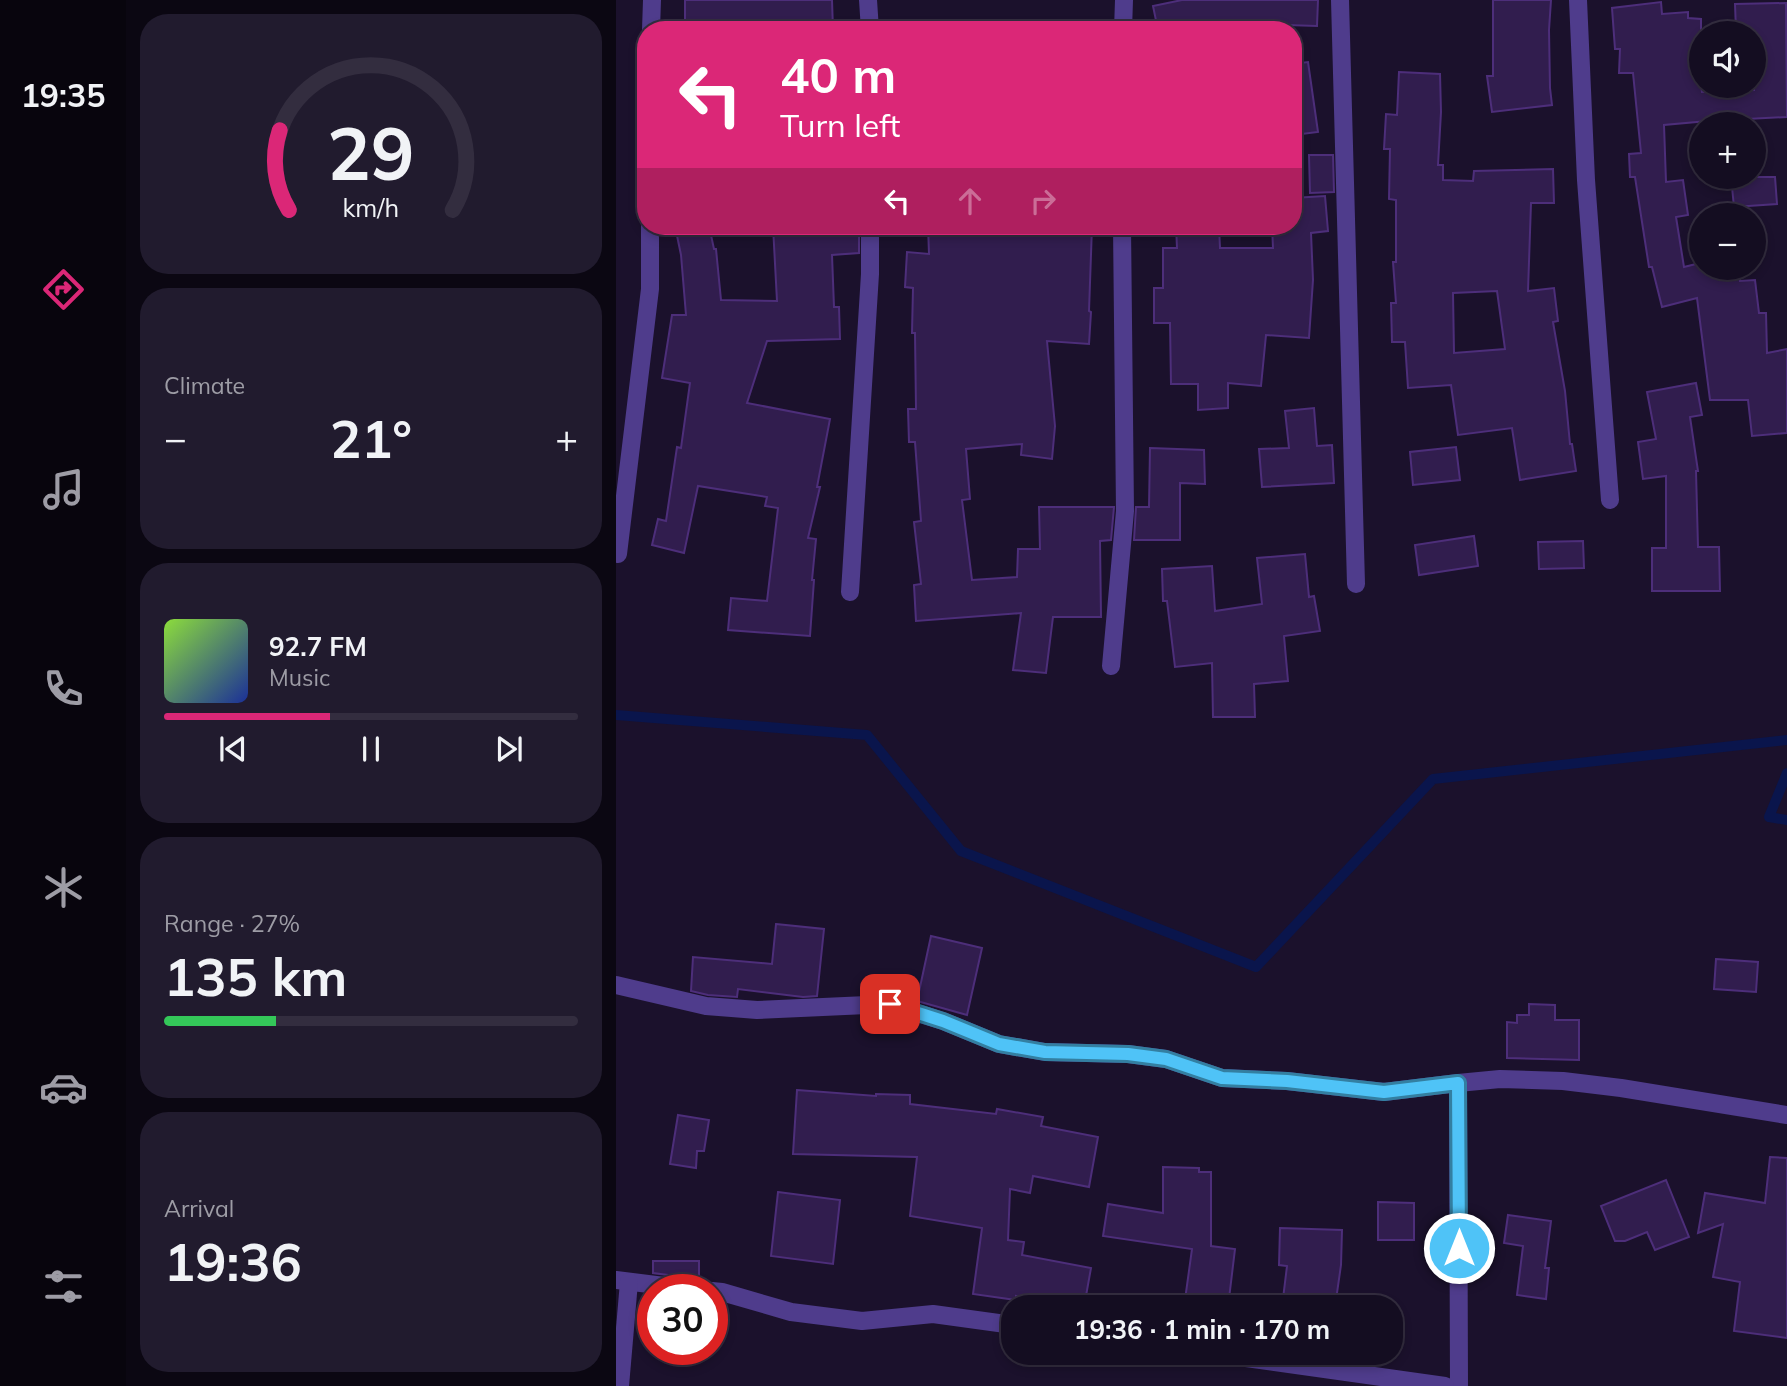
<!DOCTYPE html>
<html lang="en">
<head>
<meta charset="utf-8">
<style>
	body { margin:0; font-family:Mulish,sans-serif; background:#211b2e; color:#f1f3f6; height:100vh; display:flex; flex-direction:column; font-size:26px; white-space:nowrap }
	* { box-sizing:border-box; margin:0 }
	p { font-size:23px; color:#9d9ca5 }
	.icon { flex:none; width:38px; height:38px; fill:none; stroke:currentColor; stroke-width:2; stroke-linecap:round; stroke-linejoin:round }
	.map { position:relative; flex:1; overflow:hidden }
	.details { display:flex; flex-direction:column; gap:14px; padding:14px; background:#0b0712; width:490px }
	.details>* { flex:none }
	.guide { position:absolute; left:21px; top:21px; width:665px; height:214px; border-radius:28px; box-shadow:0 4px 10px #0003,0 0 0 2px #332d3f; background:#db2777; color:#fff; overflow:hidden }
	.controls { position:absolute; left:1073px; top:21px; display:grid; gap:14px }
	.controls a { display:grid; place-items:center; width:77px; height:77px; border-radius:50%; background:#140d21; box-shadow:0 4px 10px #0003,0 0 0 2px #332d3f; font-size:35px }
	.speed { position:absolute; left:21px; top:1274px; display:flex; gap:14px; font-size:35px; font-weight:700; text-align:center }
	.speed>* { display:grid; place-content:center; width:91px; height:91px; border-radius:50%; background:#140d21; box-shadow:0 4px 10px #0003,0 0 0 2px #332d3f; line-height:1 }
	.speed .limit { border:10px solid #d22; background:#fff; color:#111 }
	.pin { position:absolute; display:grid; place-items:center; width:60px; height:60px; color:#fff; margin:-30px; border-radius:14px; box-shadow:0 4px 10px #0006 }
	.me { position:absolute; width:77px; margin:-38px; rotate:0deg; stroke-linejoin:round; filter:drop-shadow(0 0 5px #0008) }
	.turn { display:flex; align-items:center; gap:24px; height:147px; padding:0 28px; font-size:32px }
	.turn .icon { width:91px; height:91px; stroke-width:2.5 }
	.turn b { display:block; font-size:49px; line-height:60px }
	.lanes { display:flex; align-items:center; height:66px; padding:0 28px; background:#0003; justify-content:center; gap:35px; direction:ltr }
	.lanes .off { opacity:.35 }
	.big { font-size:52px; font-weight:700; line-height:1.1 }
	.details .card { flex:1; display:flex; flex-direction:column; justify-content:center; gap:10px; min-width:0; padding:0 24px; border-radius:28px; background:#211b2e }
	.details .dial { align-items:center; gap:0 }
	.dial svg { height:182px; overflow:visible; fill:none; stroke:#332d3f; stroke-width:7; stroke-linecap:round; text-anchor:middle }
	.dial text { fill:#f1f3f6; stroke:none }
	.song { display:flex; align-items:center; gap:21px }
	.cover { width:84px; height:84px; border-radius:10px; background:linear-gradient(135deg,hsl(90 70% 55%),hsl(230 70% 35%)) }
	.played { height:7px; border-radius:4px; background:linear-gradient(90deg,#db2777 40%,#332d3f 40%) }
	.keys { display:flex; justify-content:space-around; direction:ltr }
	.heat { display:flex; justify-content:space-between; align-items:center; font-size:38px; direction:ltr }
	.charge { height:10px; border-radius:5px; background:linear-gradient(90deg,#34c759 27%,#332d3f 0) }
	.trip { position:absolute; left:385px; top:1295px; width:402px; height:70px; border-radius:28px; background:#140d21; box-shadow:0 4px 10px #0003,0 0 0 2px #332d3f; font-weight:700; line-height:70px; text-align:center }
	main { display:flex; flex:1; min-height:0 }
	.dock { display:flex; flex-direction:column; width:126px; justify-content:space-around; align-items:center; background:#08050d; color:#9d9ca5 }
	.dock .icon { width:49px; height:49px }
	.dock .selected { color:#db2777 }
	.dock b { font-size:32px; color:#f1f3f6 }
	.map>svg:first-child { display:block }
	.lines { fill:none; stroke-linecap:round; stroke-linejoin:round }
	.stream { stroke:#0a154c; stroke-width:10 }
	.building { fill:#311d4e; stroke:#4d2e7a; stroke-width:2; fill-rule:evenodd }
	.street { stroke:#4f3c8c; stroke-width:18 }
	.route-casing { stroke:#337fa1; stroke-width:18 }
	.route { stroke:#4fc3f7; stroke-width:12 }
</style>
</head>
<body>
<main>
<nav class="dock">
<b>19:35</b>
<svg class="icon selected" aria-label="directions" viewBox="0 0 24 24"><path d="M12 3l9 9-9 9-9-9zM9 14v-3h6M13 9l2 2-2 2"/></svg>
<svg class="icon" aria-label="music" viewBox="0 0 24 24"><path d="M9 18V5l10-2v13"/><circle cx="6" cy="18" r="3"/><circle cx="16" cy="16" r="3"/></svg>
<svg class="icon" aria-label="phone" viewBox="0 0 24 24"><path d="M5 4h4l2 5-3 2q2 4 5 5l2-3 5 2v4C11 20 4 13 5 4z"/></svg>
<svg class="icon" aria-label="climate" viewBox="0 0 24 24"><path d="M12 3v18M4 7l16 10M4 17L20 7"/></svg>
<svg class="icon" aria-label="car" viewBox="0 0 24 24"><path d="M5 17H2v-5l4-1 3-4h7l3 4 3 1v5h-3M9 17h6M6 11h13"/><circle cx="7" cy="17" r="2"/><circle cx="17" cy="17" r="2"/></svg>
<svg class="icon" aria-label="filters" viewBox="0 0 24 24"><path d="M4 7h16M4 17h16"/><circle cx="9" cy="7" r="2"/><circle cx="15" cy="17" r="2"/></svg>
</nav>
<section class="details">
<div class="card dial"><svg viewBox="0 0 100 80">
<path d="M14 69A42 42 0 1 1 86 69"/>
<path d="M14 69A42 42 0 0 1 10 34" stroke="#db2777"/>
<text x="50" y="56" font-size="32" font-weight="700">29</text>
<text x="50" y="72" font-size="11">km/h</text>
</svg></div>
<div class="card"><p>Climate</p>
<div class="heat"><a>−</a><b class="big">21°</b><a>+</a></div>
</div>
<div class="card">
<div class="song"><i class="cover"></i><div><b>92.7 FM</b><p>Music</p></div></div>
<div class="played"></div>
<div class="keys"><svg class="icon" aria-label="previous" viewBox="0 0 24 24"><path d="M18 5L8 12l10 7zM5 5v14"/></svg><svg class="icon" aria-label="pause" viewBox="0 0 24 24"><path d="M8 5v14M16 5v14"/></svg><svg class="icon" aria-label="next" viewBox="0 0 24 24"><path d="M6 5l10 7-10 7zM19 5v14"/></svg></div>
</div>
<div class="card"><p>Range · 27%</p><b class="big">135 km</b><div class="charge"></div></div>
<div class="card"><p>Arrival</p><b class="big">19:36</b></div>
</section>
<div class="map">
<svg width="1171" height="1386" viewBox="0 0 1171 1386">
	<rect width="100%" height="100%" fill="#1b112c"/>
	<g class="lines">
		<g class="stream">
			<polyline points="0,715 251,735 345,851 640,967 817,779 1171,740"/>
			<polyline points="1171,773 1153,817 1171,820"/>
		</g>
	</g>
	<g class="building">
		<polygon points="69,0 216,0 217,30 69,30"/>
		<polygon points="566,0 702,0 701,26 634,24 598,30 542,30 537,6"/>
		<polygon points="877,0 935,0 933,30 934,88 936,105 876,112 871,76 877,76"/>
		<polygon points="1045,2 1046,14 1072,12 1072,18 1085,19 1085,45 1080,45 1086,92 1138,90 1138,31 1120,31 1119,4 1170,3 1171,117 1092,121 1048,125 1050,182 1067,180 1072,215 1060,217 1068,267 1084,263 1085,268 1123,268 1124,281 1139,280 1143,313 1150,313 1151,353 1171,349 1171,433 1136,436 1132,400 1094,400 1081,298 1046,307 1036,267 1033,267 1019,177 1014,177 1013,154 1025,153 1017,73 1003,73 1004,49 999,49 996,8"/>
		<polygon points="692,62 702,132 677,135 677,64"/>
		<path d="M 783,72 L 824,74 L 825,112 L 822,165 L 827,165 L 827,180 L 857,181 L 858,171 L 937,169 L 938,203 L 915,203 L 912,291 L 938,288 L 942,321 L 937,322 L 949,391 L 954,444 L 956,444 L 960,471 L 904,480 L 896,428 L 842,435 L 835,385 L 792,388 L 789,342 L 776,342 L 775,303 L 780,303 L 777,262 L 780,262 L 780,200 L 773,199 L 774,149 L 768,149 L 770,114 L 781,115 ZM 881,291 L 889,349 L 838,353 L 837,293 Z"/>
		<polygon points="693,155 717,155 718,192 694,193"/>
		<polygon points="1115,177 1159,177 1161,204 1118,207"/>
		<polygon points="709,196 712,231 695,233 697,280 693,338 650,335 645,386 612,383 612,408 582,410 582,384 555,384 554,323 538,323 538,288 547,288 547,248 561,248 560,226 603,226 604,248 657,248 656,226 677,226 677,198"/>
		<polygon points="59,226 93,226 98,249 100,249 105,300 161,301 157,226 243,226 243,253 216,255 218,307 223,307 224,339 151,341 131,403 214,419 201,487 204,487 192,538 200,539 196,580 198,580 194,636 112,630 115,598 151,601 162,508 149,506 151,497 82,486 68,553 36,545 42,519 50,521 61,447 65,448 74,383 46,378 56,315 70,315 65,255"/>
		<polygon points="312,226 476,226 473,311 475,312 473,344 431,341 439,426 436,459 405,455 406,444 350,449 354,499 346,500 356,580 401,577 402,549 424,549 423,507 498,507 495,540 484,541 485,617 437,617 430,673 397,670 405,613 300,621 298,585 305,584 298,522 305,521 299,442 293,442 292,409 300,409 299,333 296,333 297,288 289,287 291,252 313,254"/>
		<polygon points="1080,383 1086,415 1074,417 1082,471 1080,471 1082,547 1103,547 1104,591 1036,591 1036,548 1050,548 1050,476 1027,479 1022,442 1040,439 1031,392"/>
		<polygon points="698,408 701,446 716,445 718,483 646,487 643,449 673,448 669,411"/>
		<polygon points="840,447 844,480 797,485 794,452"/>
		<polygon points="534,448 588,450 589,484 564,483 564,540 518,540 520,507 533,507"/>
		<polygon points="858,536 862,566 803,575 799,545"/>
		<polygon points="967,541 968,568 923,569 922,542"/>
		<polygon points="689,554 693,597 698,596 704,631 668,636 672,681 638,684 639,717 597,717 596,663 559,667 551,601 547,601 546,569 596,566 599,611 646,604 641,558"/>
		<polygon points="160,924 208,929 201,996 187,997 122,989 121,997 92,995 75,991 77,957 156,964"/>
		<polygon points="315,936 366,948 351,1015 301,1001"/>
		<polygon points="1100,959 1142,962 1140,992 1098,989"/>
		<polygon points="913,1004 939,1005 939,1020 963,1020 963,1060 891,1058 891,1022 901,1023 901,1015 913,1015"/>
		<polygon points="181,1090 260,1096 260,1094 294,1095 294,1104 380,1114 381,1109 427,1117 425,1126 482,1137 473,1187 417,1176 414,1193 394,1189 392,1240 408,1242 406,1255 475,1268 468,1307 400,1296 400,1300 357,1294 366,1228 294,1216 301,1157 177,1154"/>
		<polygon points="62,1115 93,1120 88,1151 81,1151 80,1168 54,1164"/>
		<polygon points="1154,1157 1171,1158 1171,1338 1118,1331 1124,1282 1097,1277 1107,1224 1082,1233 1089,1193 1149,1203"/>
		<polygon points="547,1167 583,1168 583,1172 595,1172 595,1246 619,1249 612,1307 568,1307 576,1249 487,1236 492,1204 547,1213"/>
		<polygon points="1050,1180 1073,1237 1039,1250 1031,1232 1009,1241 999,1241 985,1206"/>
		<polygon points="162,1192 224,1200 217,1264 155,1256"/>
		<polygon points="762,1202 798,1203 798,1240 762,1240"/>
		<polygon points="892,1215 935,1221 929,1268 933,1268 930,1299 901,1295 907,1246 888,1243"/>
		<polygon points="664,1228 726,1230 725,1265 719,1307 666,1307 671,1266 663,1265"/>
		<polygon points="37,1261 83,1261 83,1279 37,1273"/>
		<polygon points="674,1353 713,1353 713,1358"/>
	</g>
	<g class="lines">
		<g class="street">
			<polyline points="252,0 254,30"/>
			<polyline points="724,0 740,584"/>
			<polyline points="962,0 970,180 994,500"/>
			<polyline points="35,30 36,0"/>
			<polyline points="507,30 508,0"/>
			<polyline points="2,554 34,289 34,226"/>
			<polyline points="234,592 254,274 254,226"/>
			<polyline points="495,666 509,511 506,226"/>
			<polyline points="0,985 90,1006 141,1010 273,1004 327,1021 383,1044 429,1052 512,1054 550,1059 606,1078 671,1081 768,1092 842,1083 884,1079 947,1081 1005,1088 1171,1115"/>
			<polyline points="842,1083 843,1386"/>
			<polyline points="0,1280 80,1290"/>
			<polyline points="96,1291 106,1292 175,1312 246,1321 317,1314 397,1325"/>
			<polyline points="594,1353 829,1386"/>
			<polyline points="4,1386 13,1282"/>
		</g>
	</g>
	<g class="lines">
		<g class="route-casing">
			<polyline id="route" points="274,1004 327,1021 383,1044 429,1052 512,1054 550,1059 606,1078 671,1081 768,1092 842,1083 843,1248"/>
		</g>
		<use href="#route" class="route"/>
	</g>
</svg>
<div class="controls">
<a><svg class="icon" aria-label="sound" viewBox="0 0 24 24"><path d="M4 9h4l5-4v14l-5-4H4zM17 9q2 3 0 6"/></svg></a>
<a>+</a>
<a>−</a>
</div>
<div class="speed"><div class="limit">30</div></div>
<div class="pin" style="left:274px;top:1004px;background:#d93025"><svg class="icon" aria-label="arrive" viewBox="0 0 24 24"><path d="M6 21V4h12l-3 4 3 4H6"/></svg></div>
<svg class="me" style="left:843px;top:1248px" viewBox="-20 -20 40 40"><circle r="17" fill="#4fc3f7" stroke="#fff" stroke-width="3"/><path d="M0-11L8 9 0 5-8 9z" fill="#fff"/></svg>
<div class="trip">19:36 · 1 min · 170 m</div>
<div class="guide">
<div class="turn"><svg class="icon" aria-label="left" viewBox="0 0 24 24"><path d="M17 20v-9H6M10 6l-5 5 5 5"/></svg><div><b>40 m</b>Turn left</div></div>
<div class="lanes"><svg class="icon" aria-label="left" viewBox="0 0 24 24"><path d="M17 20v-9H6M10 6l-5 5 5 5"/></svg><svg class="icon off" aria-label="ahead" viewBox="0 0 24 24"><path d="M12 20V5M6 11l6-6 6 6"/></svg><svg class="icon off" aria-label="right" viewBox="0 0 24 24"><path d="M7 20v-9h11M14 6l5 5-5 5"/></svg></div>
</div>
</div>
</main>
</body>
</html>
